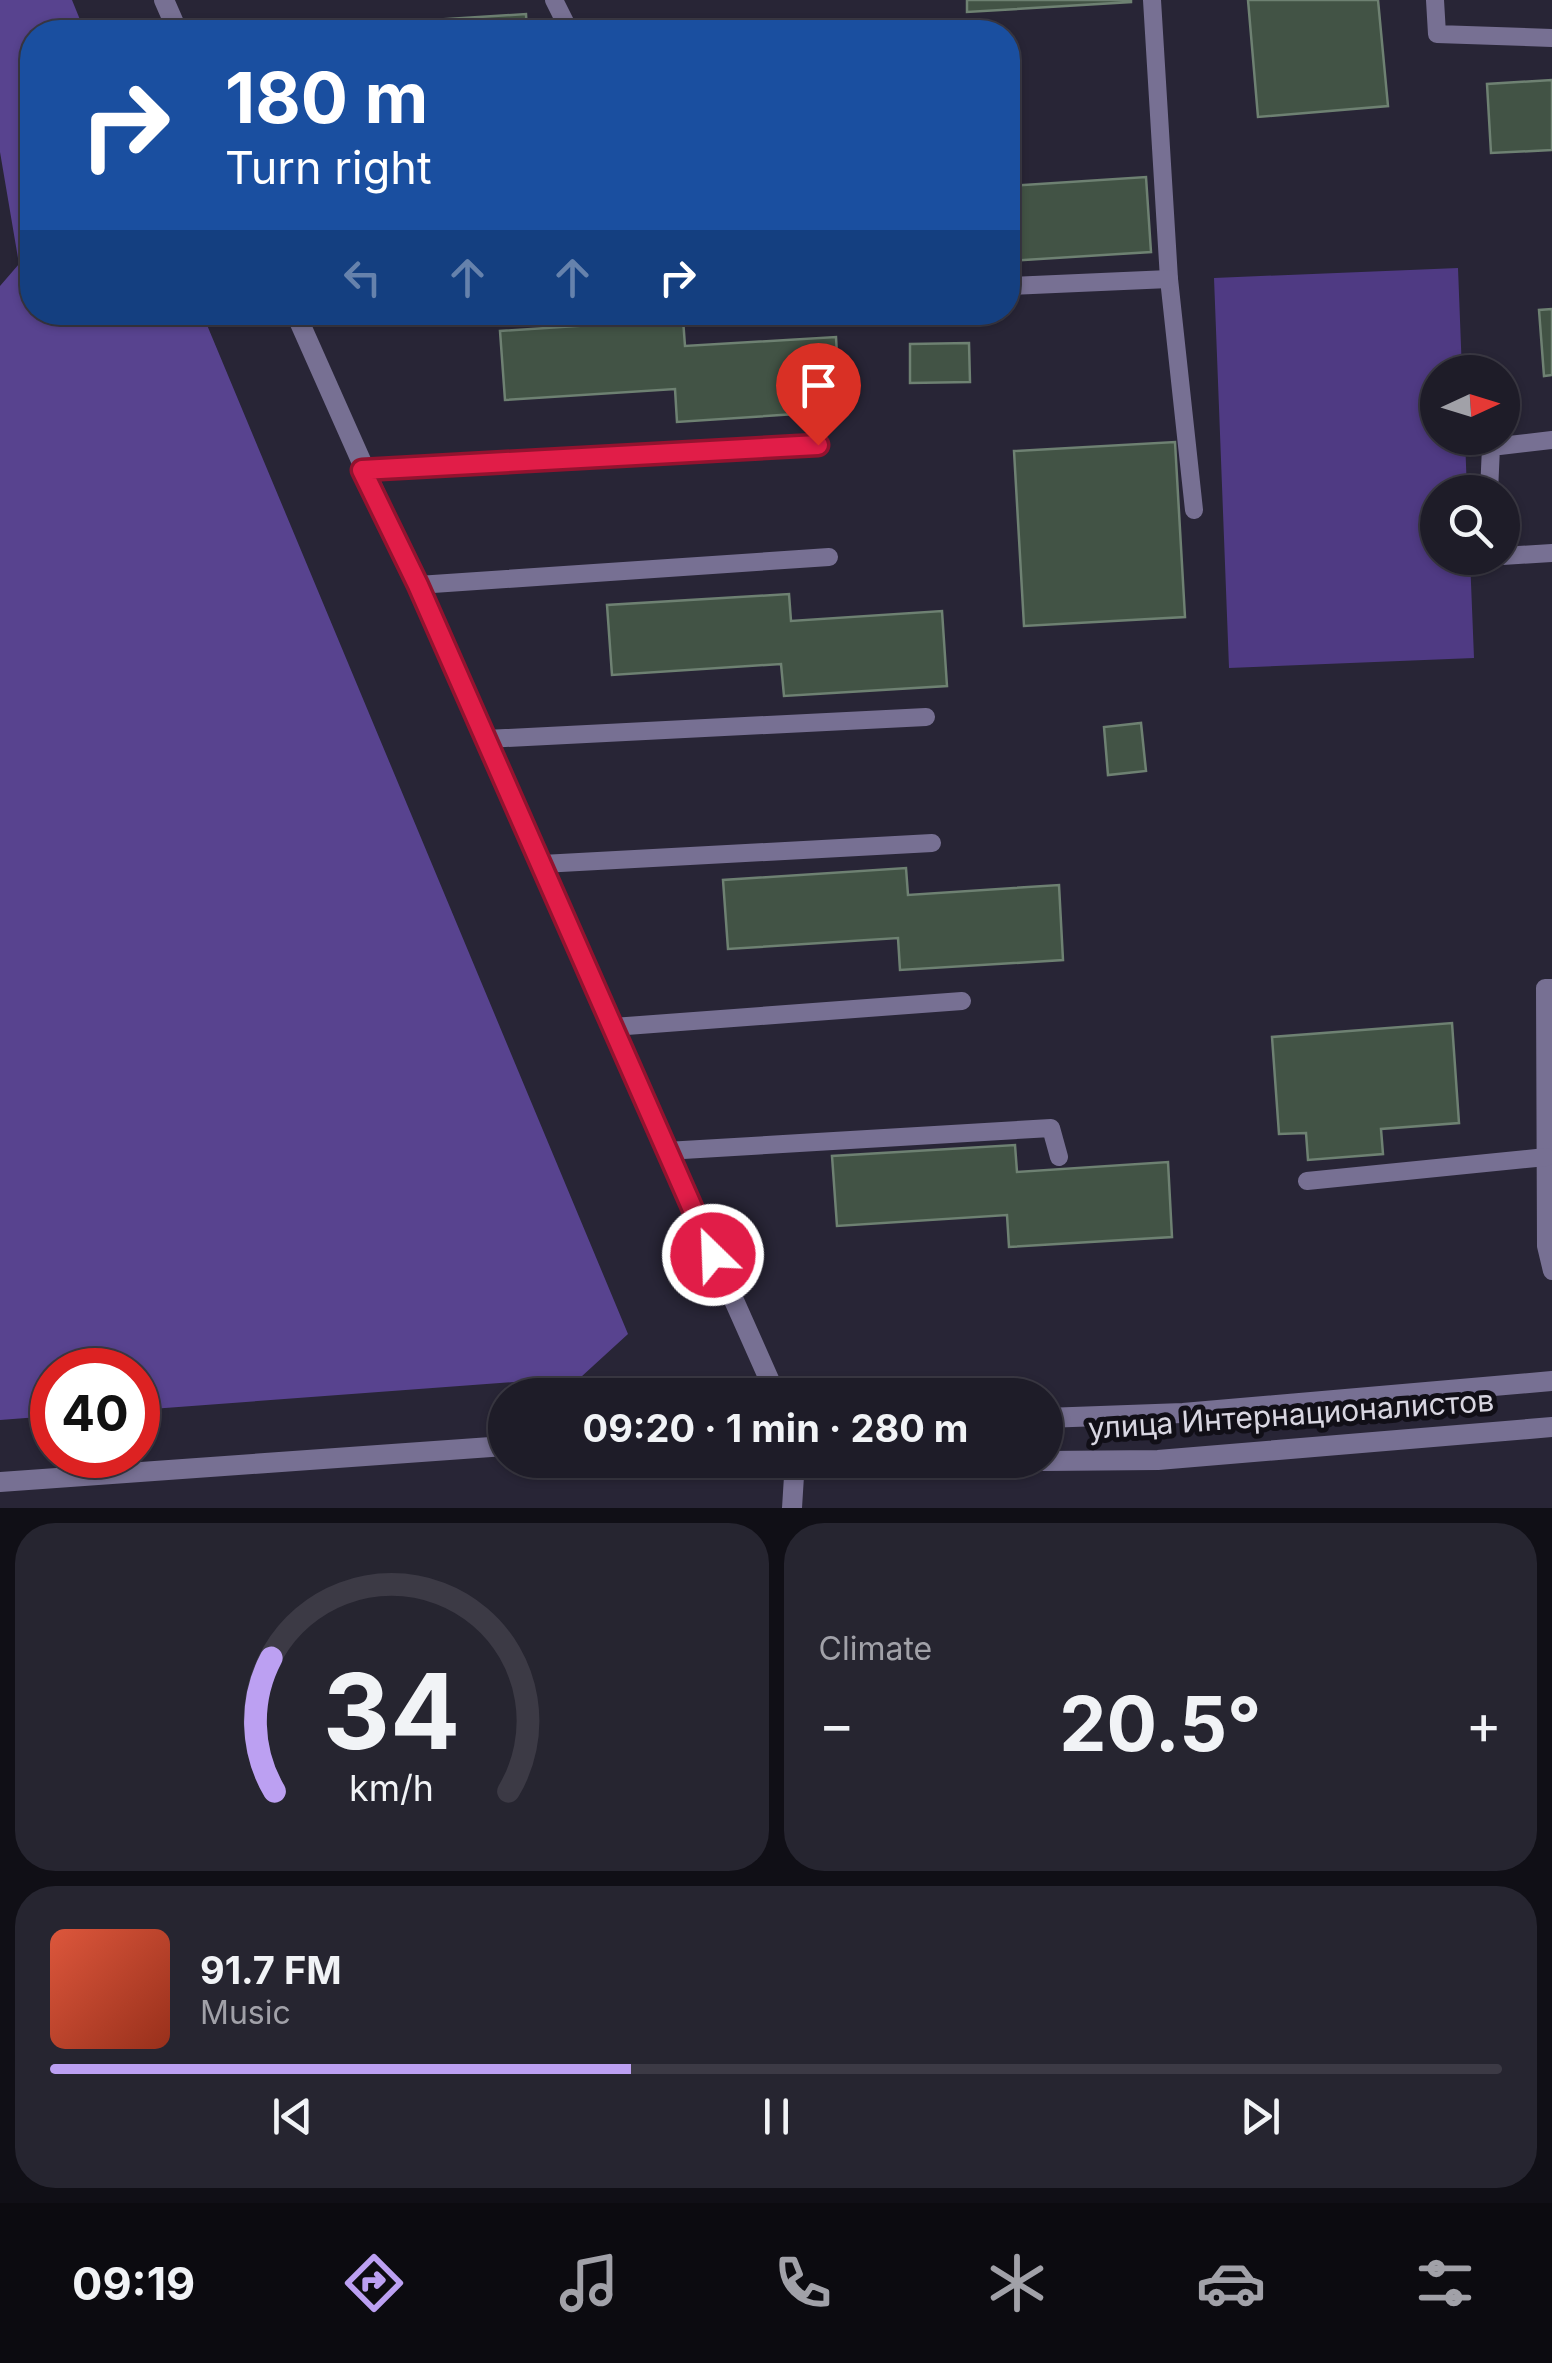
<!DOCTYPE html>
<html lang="en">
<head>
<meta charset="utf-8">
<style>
	body { margin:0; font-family:Inter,sans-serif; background:#262530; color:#f1f3f6; height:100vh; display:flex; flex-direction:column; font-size:38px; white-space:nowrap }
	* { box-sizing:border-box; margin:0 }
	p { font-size:32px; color:#a1a1a8 }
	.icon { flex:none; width:55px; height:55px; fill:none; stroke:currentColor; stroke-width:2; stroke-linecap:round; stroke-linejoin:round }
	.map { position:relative; height:1508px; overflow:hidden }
	.side { display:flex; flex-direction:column; gap:15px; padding:15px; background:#100f16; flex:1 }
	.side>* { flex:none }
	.top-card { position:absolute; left:20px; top:20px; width:1000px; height:305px; border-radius:40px; box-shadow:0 2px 8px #0004,0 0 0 2px #3c3a45; background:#1a4fa0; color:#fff; overflow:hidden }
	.needle { width:65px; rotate:86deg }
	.tools { position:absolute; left:1420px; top:355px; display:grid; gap:20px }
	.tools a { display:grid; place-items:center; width:100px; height:100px; border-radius:50%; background:#1e1c28; box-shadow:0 2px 8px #0004,0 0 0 2px #3c3a45; font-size:50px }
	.speed { position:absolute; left:30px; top:1348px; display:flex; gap:20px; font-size:50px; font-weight:700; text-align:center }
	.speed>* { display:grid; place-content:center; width:130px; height:130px; border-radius:50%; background:#1e1c28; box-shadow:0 2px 8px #0004,0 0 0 2px #3c3a45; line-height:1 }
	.speed .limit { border:15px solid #d22; background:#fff; color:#111 }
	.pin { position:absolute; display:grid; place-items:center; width:85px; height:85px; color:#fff; margin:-102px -42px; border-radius:50% 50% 50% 0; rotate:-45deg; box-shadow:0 0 10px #0007 }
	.pin .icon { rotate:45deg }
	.me { position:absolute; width:110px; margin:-55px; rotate:336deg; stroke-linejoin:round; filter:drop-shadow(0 0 8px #0008) }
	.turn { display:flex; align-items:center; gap:35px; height:210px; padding:0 40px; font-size:45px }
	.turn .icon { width:130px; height:130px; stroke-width:2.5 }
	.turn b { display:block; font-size:70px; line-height:85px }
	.lanes { display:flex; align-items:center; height:95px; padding:0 40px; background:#0003; justify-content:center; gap:50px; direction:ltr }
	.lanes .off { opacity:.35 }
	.big { font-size:75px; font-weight:700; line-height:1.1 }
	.side .tile { flex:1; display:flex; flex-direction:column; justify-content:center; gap:15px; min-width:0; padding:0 35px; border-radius:40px; background:#262530 }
	.side .dial { align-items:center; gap:0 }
	.dial svg { height:260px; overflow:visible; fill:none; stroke:#3c3a45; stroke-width:7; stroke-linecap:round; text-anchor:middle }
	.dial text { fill:#f1f3f6; stroke:none }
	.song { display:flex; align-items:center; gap:30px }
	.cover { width:120px; height:120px; border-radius:15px; background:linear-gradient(135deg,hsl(10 70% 55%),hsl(10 70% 35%)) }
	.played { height:10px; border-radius:5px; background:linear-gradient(90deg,#bca0f2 40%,#3c3a45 40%) }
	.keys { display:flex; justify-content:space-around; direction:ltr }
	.heat { display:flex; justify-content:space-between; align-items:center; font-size:55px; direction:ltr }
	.side .tiles { flex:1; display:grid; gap:15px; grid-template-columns:1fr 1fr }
	.tile:last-child { grid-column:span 2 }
	.trip { position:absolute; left:488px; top:1378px; width:575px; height:100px; border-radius:50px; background:#1e1c28; box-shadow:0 2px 8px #0004,0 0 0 2px #3c3a45; font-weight:700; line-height:100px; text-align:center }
	.dock { display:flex; height:160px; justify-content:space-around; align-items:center; background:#0c0b10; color:#a1a1a8 }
	.dock .icon { width:70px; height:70px }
	.dock .current { color:#bca0f2 }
	.dock b { font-size:45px; color:#f1f3f6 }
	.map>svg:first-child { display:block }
	.green { fill:#4f3a83 }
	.forest { fill:#58438f }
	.building { fill:#425345; stroke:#6e8172; stroke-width:2.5 }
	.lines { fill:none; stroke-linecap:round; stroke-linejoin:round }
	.service { stroke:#777093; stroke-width:18 }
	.minor { stroke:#777093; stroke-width:20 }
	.tertiary { stroke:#777093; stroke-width:20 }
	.route-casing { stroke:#92132f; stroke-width:25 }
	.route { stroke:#e11d48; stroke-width:18 }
	.labels { text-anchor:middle; stroke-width:10; stroke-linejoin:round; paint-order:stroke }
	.street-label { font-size:30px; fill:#d8d6e1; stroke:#110f17 }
</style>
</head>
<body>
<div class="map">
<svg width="1552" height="1508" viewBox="0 0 1552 1508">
	<rect width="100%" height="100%" fill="#282536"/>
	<polygon class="green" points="1458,268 1462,372 1438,372 1438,438 1465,438 1467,492 1438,492 1438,558 1470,558 1474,658 1229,668 1214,278"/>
	<polygon class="forest" points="0,0 72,0 85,32 32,32 32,312 202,313 628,1334 581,1377 138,1410 138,1370 52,1370 52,1416 0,1420 0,286 19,264 0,152"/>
	<g class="building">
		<polygon points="967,0 1131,0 1131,2 967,12"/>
		<polygon points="1248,0 1378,0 1388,106 1258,117"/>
		<polygon points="526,14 527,32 418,32 417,21"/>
		<polygon points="1552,80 1552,150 1491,153 1487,84"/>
		<polygon points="1146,177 1151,252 1008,261 1008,186"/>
		<polygon points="1552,309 1552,375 1544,376 1539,310"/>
		<polygon points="683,319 685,346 836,337 840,411 677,422 675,389 505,400 500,331"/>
		<polygon points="969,343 970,382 910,383 910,344"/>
		<polygon points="1175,442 1185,617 1024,626 1014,451"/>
		<polygon points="789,594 791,621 942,611 947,686 784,696 781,664 612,675 607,605"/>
		<polygon points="1141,723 1146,771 1108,775 1104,727"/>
		<polygon points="906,868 908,895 1059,885 1063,960 900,970 898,938 728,949 723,880"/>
		<polygon points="1452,1023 1459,1123 1381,1129 1383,1154 1308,1160 1306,1133 1279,1134 1272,1037"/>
		<polygon points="1015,1145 1017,1172 1168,1162 1172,1237 1009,1247 1007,1215 837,1226 832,1156"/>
	</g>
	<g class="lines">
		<g class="service">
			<polyline points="554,0 570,32"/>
			<polyline points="1152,0 1169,279 1194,510"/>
			<polyline points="1435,0 1437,34 1552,38"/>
			<polyline points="1008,286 1169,279"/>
			<polyline points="361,469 818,445"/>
			<polyline points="1489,492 1491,447 1552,440"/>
			<polyline points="1502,556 1552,553"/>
			<polyline points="1486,558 1489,558"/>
			<polyline points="418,585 829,557"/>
			<polyline points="486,739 926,717"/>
			<polyline points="542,864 932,843"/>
			<polyline points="1552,988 1545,988 1546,1246 1552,1271"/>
			<polyline points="613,1027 962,1001"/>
			<polyline points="666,1151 1051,1128 1059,1157"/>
			<polyline points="1307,1181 1546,1157"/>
		</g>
		<polyline class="minor" points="792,1508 795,1460"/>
		<g class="tertiary">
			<polyline points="164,0 178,32"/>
			<polyline points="295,312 776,1395"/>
			<polyline points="1045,1418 1183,1413 1552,1381"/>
			<polyline points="795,1463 1158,1460 1552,1427"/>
			<polyline points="0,1482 505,1446"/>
		</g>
	</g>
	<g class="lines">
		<g class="route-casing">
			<polyline id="route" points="713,1255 418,585 362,470 818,445"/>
		</g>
		<use href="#route" class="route"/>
	</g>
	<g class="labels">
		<g class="street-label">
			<text transform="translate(1291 1415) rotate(-4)" y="10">улица Интернационалистов</text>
		</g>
	</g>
</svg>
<div class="tools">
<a><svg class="needle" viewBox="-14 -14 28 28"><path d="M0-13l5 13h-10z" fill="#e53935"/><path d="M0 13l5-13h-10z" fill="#a1a1a8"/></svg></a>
<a><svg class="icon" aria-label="search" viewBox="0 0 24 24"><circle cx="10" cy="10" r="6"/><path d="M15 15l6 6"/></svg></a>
</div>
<div class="speed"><div class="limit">40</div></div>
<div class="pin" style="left:818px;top:445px;background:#d93025"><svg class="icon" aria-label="arrive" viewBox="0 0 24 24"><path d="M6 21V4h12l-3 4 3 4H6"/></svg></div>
<svg class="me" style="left:713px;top:1255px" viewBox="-20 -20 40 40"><circle r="17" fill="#e11d48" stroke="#fff" stroke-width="3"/><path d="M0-11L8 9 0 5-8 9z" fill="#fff"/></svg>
<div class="trip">09:20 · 1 min · 280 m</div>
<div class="top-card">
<div class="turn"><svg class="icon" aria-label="right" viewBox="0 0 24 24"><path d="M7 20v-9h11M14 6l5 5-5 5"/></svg><div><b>180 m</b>Turn right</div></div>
<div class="lanes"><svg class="icon off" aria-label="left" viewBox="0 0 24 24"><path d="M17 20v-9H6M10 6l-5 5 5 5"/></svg><svg class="icon off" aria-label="ahead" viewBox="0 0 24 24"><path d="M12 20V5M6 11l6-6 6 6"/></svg><svg class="icon off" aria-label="ahead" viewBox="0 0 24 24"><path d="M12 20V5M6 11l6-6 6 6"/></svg><svg class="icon" aria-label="right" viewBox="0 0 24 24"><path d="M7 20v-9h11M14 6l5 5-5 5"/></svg></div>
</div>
</div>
<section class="side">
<div class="tiles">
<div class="tile dial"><svg viewBox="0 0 100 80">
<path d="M14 69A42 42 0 1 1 86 69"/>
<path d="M14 69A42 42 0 0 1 13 28" stroke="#bca0f2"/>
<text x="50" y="56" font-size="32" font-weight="700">34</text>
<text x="50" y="72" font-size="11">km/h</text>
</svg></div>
<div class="tile"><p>Climate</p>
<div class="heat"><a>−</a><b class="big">20.5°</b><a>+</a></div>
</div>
<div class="tile">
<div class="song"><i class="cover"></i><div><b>91.7 FM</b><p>Music</p></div></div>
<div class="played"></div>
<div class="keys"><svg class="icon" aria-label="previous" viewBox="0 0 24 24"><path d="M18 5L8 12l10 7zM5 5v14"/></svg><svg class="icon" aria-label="pause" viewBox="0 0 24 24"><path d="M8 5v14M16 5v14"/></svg><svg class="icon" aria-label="next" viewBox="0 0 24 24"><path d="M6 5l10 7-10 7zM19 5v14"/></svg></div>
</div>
</div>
</section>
<nav class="dock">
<b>09:19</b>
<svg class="icon current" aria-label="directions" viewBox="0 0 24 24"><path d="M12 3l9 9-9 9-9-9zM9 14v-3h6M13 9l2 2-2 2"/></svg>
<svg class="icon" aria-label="music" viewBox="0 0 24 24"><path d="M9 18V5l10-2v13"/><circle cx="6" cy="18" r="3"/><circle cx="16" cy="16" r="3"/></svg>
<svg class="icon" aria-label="phone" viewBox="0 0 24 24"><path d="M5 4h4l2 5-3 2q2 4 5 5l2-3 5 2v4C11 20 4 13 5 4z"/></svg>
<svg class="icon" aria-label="climate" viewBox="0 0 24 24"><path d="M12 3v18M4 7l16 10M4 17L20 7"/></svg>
<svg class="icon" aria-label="car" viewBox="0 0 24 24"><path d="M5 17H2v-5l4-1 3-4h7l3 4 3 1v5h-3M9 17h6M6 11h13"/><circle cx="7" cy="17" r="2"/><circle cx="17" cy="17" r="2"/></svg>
<svg class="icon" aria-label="filters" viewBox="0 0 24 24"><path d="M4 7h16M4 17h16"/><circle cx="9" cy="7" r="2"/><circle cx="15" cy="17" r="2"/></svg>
</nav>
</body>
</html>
